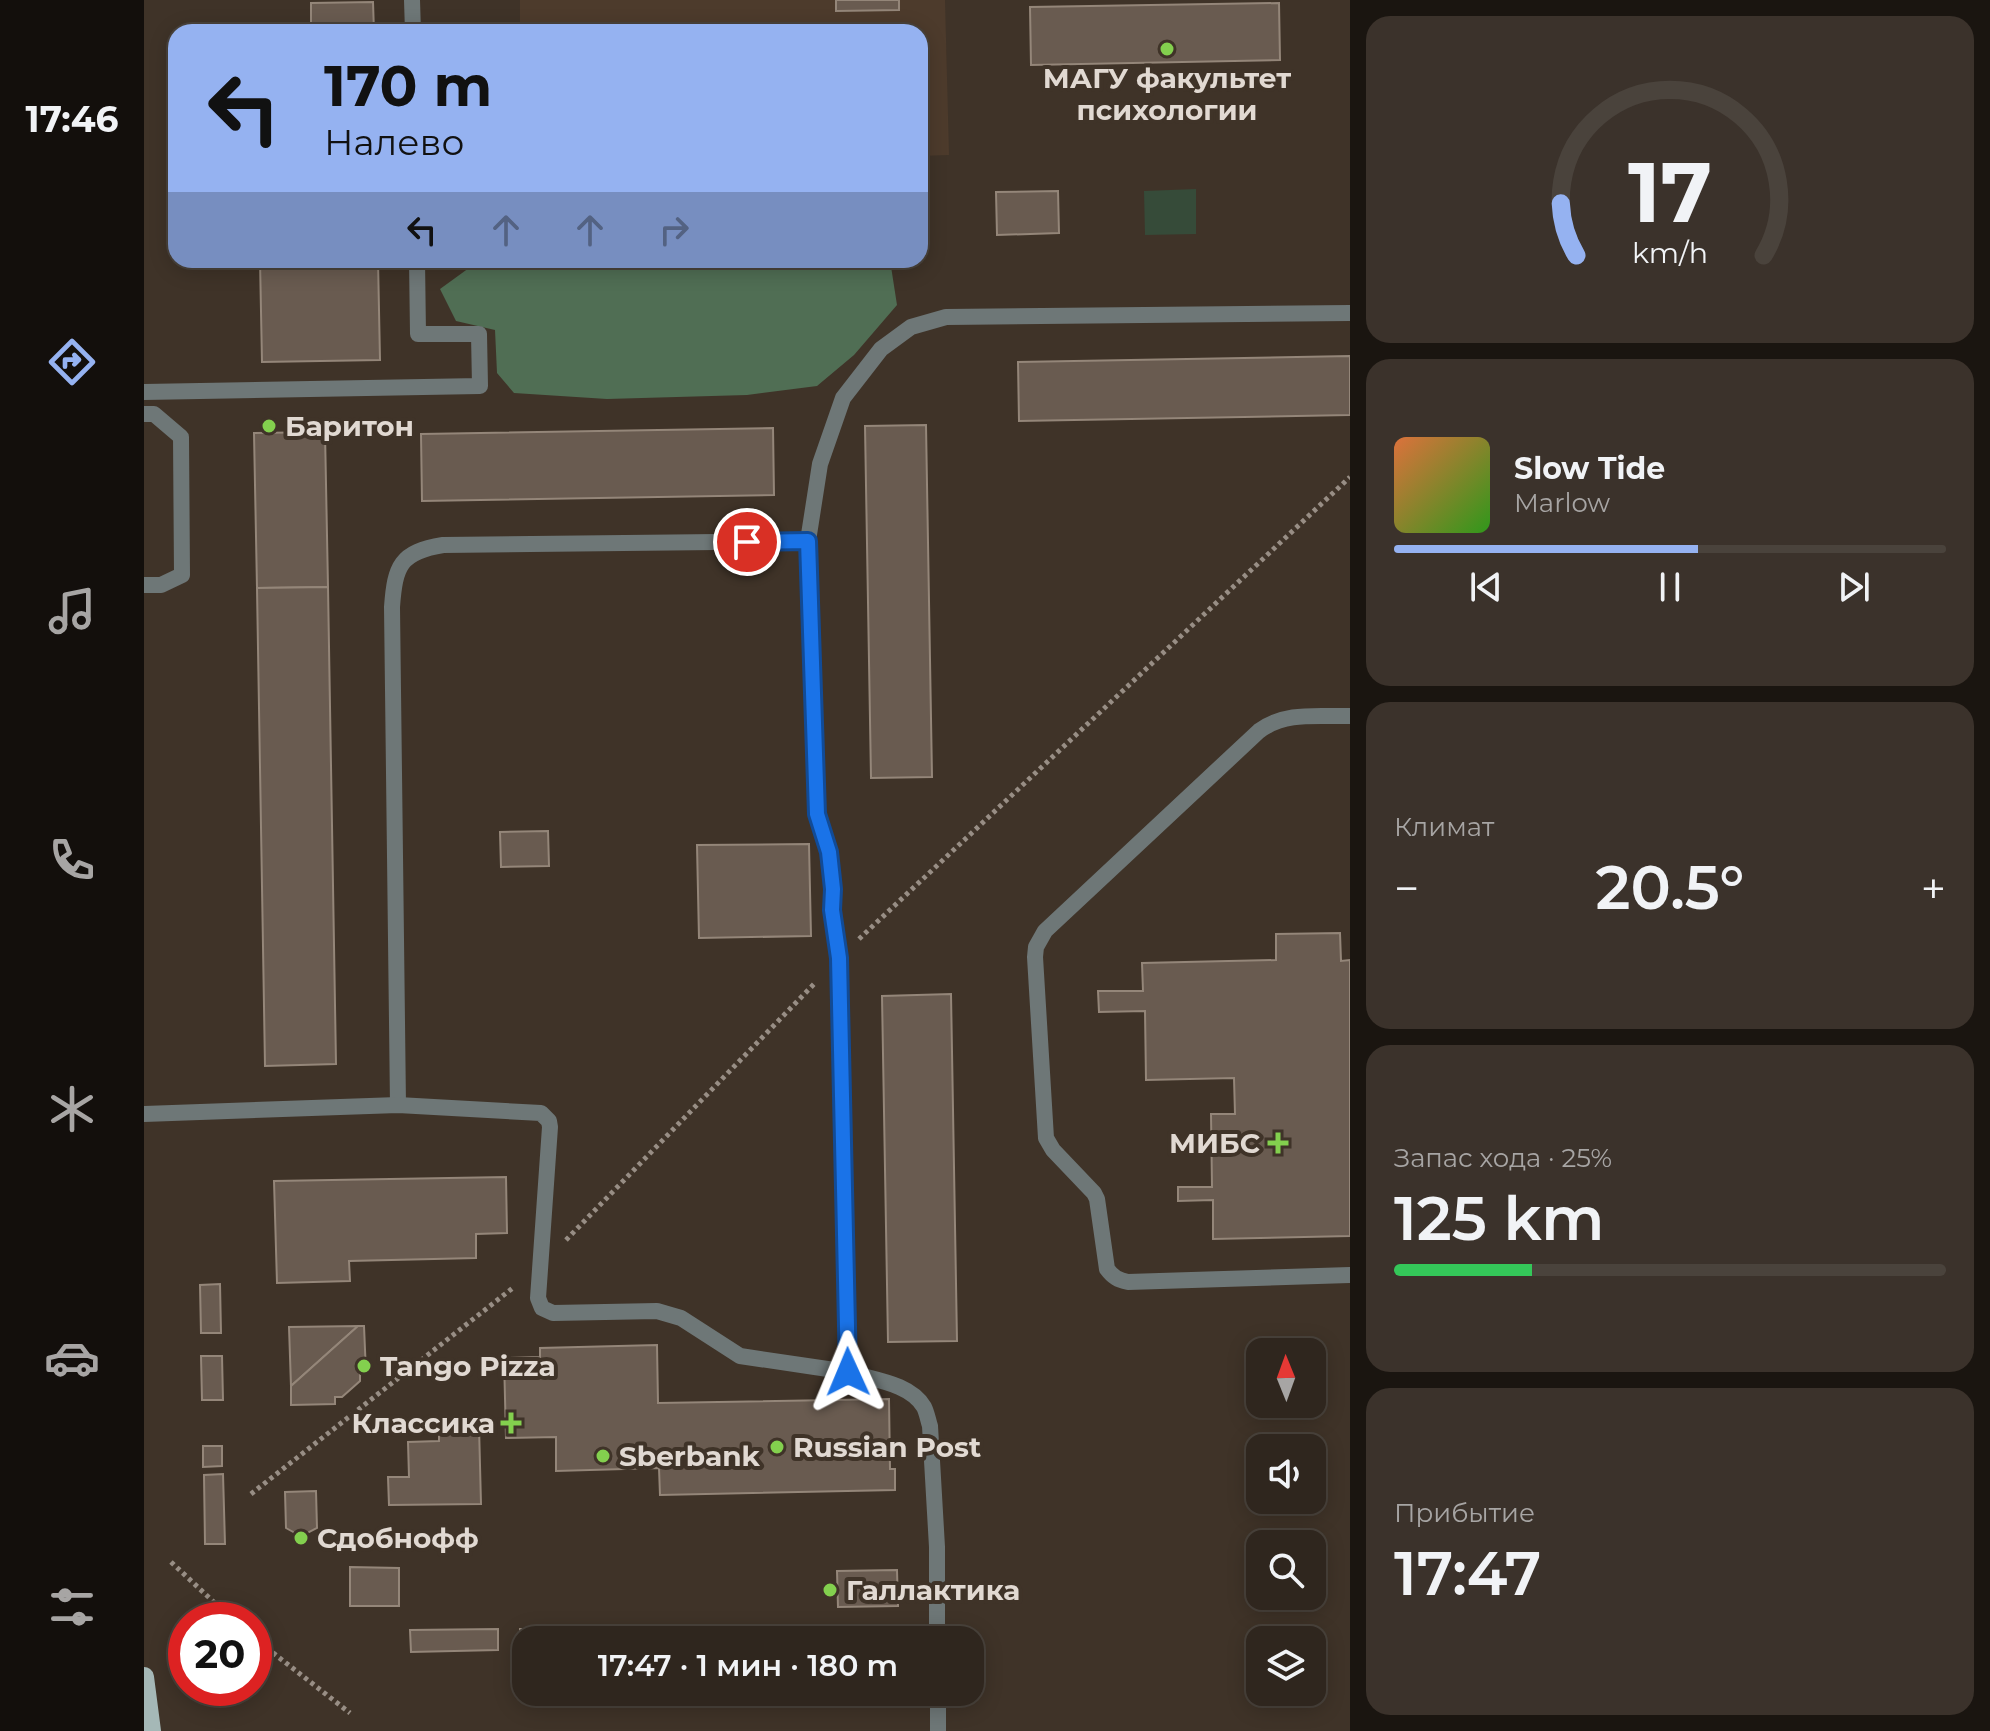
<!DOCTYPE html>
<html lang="ru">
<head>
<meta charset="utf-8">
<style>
	body { margin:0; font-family:Montserrat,sans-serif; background:#3b322b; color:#f1f3f6; height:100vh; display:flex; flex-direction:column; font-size:30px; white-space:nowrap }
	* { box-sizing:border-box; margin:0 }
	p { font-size:26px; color:#a7a5a4 }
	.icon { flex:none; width:44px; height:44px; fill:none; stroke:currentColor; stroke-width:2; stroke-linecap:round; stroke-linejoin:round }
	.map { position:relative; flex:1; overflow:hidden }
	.side { display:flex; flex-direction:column; gap:16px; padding:16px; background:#1a1510; width:640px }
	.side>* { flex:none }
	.top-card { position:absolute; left:24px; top:24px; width:760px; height:244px; border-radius:24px; box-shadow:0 4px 20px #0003,0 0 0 2px #4a433c; background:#95b2f1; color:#111; overflow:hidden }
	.needle { width:52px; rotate:359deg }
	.buttons { position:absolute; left:1102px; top:1338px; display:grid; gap:16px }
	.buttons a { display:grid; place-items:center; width:80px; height:80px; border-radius:16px; background:#2f261e; box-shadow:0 4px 20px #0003,0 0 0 2px #4a433c; font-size:40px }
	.speed { position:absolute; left:24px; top:1602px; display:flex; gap:16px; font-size:40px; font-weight:700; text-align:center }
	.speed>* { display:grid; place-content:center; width:104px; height:104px; border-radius:50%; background:#2f261e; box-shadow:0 4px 20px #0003,0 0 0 2px #4a433c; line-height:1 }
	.speed .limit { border:12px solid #d22; background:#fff; color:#111 }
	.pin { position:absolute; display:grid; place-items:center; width:68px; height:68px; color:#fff; margin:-34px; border:4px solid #fff; border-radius:50%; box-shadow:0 2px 8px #0007 }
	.me { position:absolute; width:88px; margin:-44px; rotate:359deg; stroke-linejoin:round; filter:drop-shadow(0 0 6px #0008) }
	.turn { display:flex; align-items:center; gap:28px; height:168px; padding:0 24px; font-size:36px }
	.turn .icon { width:104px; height:104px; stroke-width:2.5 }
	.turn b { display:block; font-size:56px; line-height:68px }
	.lanes { display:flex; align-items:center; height:76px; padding:0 24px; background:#0003; justify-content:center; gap:40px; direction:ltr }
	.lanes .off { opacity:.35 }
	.big { font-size:60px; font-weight:600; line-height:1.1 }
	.side .tile { flex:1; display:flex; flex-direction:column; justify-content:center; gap:12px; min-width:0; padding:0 28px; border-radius:24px; background:#3b322b }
	.side .dial { align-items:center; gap:0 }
	.dial svg { height:208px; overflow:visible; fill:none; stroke:#4a433c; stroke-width:7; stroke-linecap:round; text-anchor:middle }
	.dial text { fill:#f1f3f6; stroke:none }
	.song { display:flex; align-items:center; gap:24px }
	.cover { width:96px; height:96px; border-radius:12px; background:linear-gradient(135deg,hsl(20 70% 55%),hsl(110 70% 35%)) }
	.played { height:8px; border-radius:4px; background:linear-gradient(90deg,#95b2f1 55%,#4a433c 55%) }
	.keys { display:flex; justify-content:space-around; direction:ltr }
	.heat { display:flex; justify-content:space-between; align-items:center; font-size:44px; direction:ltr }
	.charge { height:12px; border-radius:6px; background:linear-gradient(90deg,#34c759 25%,#4a433c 0) }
	.trip { position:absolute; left:368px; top:1626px; width:472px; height:80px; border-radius:24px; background:#2f261e; box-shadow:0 4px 20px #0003,0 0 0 2px #4a433c; font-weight:600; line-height:80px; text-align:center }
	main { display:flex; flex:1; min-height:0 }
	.dock { display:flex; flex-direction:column; width:144px; justify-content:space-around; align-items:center; background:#130f0c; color:#a7a5a4 }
	.dock .icon { width:56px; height:56px }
	.dock .current { color:#95b2f1 }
	.dock b { font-size:36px; color:#f1f3f6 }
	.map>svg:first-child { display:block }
	.built { fill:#4d3b2c }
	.green { fill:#364b39 }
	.forest { fill:#506e54 }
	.building { fill:#695b50; stroke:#948679; stroke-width:2 }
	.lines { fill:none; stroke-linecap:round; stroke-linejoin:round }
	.path { stroke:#988e85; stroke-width:5; stroke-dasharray:4 4; stroke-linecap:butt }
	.service { stroke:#6e7777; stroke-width:16 }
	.primary { stroke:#a5b8b7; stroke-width:20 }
	.route-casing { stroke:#114b97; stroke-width:20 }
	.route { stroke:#1a73e8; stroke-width:14 }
	.poi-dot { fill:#83d04e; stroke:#3f3328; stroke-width:3 }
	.labels { text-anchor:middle; stroke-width:8; stroke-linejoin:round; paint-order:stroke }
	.poi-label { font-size:28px; font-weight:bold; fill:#e1d9d2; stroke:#3f3328; text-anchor:start }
</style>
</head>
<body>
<main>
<nav class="dock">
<b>17:46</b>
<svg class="icon current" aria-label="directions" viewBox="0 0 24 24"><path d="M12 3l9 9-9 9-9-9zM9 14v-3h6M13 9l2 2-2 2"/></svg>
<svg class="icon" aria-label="music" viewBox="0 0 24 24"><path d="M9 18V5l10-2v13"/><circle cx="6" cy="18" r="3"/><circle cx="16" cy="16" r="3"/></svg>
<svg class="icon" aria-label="phone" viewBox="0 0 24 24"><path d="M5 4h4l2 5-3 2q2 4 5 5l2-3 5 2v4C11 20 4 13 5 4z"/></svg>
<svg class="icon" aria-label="climate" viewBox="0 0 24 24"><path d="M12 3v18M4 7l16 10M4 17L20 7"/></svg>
<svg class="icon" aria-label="car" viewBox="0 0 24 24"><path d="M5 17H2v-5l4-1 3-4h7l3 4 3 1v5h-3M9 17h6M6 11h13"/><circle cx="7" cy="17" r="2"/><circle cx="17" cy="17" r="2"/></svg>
<svg class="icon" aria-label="filters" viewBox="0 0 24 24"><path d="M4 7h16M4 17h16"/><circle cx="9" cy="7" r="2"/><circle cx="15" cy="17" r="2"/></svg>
</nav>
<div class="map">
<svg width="1206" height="1731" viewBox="0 0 1206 1731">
	<rect width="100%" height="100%" fill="#3f3328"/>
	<polygon class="built" points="376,0 801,0 805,155 776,156 776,32 376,32"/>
	<polygon class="green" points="1052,189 1052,234 1001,235 1000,191"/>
	<polygon class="forest" points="336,260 746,260 753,305 710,355 673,386 603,395 463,399 370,393 353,373 351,330 312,321 296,289"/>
	<g class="building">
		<polygon points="692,0 755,0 755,10 692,11"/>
		<polygon points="229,2 230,32 167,32 167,3"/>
		<polygon points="1135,3 1136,60 887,65 886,7"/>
		<polygon points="914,191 915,233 853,235 852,192"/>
		<polygon points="116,260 234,260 236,360 118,362"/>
		<polygon points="1206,356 1206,415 875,421 874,362"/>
		<polygon points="782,425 788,777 727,778 721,426"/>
		<polygon points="629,428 630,495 278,501 277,434"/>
		<polygon points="181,432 184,587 113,588 110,433"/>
		<polygon points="184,587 192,1064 121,1066 113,588"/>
		<polygon points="404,831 405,866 357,867 356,832"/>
		<polygon points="665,844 667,936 555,938 553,845"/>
		<polygon points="1196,933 1197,961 1206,960 1206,1236 1069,1239 1069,1200 1034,1201 1034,1187 1068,1187 1067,1114 1091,1114 1090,1078 1002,1080 1001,1011 955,1012 954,991 999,991 998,963 1132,960 1132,934"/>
		<polygon points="807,994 813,1341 744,1342 738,996"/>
		<polygon points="362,1177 363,1233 332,1234 332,1258 205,1261 206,1281 133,1283 130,1181"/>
		<polygon points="76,1284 77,1333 57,1333 56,1285"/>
		<polygon points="214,1326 147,1386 145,1327"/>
		<polygon points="214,1326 220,1326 222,1373 216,1373 216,1381 198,1397 191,1397 191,1404 147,1405 147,1386"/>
		<polygon points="513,1345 514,1403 745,1399 746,1469 751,1469 751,1490 516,1495 515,1468 412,1471 412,1437 362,1438 360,1358 396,1357 396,1348"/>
		<polygon points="57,1356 78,1356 79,1400 58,1400"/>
		<polygon points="335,1426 337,1504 245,1505 244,1477 265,1477 264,1442 295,1441 295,1427"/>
		<polygon points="59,1446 78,1446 78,1466 59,1467"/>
		<polygon points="79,1474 81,1544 61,1544 60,1475"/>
		<polygon points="172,1491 173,1528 163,1533 163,1540 151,1540 151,1533 142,1528 141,1492"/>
		<polygon points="206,1567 255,1568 255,1606 206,1606"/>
		<polygon points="753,1570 754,1606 694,1607 693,1571"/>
		<polygon points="354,1629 354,1650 267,1652 266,1630"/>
		<polygon points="376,1629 443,1629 443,1640 382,1640 382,1648 376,1648"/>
	</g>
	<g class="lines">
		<g class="path">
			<polyline points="715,939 1206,477"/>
			<polyline points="422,1240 671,983"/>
			<polyline points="107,1494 370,1287"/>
			<polyline points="27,1562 89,1620"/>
			<polyline points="110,1638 206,1713"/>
		</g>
		<g class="service">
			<polyline points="268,0 269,32"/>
			<polyline points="0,392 336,386 335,334 274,334 273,260"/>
			<polyline points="0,414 10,414 37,437 38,575 17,585 0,585"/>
			<path d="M 1206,716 C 1174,717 1142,711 1115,731 L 901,931 L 892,947 L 891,957 L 902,1138 L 909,1150 L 950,1193 L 953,1199 L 963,1269 C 969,1277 974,1280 984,1282 L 1206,1275"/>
			<path d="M 254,1105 L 248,607 C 251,566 256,552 299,545 L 664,541"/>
			<polyline points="0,1114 254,1105 397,1113 405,1121 406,1127 394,1298 398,1308 409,1313 513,1311 537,1318 596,1356 704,1372"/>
			<path d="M 793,1640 L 793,1547 L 786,1426 C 784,1420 783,1413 780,1407 C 766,1383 729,1380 704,1372 L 695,958 L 688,910 L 689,889 L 685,852 L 673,814 L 664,541 L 676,464 L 699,398 L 737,349 L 767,327 L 802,317 L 1206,313"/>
			<polyline points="794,1692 794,1731"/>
		</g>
		<polyline class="primary" points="0,1677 7,1731"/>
	</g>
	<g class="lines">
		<g class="route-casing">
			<polyline id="route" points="603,542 664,541 673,814 685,852 689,889 688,910 695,958 704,1372"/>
		</g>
		<use href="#route" class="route"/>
	</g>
	<g class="poi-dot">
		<circle cx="1023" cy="49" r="8"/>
		<circle cx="125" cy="426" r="8"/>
		<path d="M1130 1131h8v8h8v8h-8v8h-8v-8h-8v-8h8z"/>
		<circle cx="220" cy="1366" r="8"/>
		<path d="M363 1411h8v8h8v8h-8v8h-8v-8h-8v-8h8z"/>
		<circle cx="633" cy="1447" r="8"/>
		<circle cx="459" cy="1456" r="8"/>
		<circle cx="157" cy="1538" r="8"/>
		<circle cx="686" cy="1590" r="8"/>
	</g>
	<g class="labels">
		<g class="poi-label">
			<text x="1023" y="88" text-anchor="middle">МАГУ факультет<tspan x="1023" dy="32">психологии</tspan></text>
			<text x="141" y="436">Баритон</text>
			<text x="1116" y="1153" text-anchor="end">МИБС</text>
			<text x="236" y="1376">Tango Pizza</text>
			<text x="351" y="1433" text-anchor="end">Классика</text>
			<text x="649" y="1457">Russian Post</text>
			<text x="475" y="1466">Sberbank</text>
			<text x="173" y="1548">Сдобнофф</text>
			<text x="702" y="1600">Галлактика</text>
		</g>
	</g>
</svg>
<div class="buttons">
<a><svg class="needle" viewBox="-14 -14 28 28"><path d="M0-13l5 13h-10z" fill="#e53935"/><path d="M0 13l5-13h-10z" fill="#a7a5a4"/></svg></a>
<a><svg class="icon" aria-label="sound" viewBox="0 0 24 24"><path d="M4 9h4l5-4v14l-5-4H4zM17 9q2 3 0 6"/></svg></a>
<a><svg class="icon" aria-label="search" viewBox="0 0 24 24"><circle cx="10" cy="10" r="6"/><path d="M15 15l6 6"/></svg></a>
<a><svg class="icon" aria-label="layers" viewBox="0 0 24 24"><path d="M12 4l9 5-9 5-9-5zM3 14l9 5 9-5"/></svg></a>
</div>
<div class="speed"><div class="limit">20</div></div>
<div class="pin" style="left:603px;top:542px;background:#d93025"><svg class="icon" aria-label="arrive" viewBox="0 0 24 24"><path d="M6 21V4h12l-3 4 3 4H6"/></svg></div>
<svg class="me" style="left:704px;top:1372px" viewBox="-20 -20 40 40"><path d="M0-17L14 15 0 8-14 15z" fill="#1a73e8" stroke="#fff" stroke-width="4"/></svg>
<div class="trip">17:47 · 1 мин · 180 m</div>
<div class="top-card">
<div class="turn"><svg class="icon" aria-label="left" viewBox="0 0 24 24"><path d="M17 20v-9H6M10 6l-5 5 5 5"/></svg><div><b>170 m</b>Налево</div></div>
<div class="lanes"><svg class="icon" aria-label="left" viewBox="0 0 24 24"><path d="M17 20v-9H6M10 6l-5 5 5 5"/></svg><svg class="icon off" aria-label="ahead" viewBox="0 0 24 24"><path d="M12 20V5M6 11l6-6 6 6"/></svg><svg class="icon off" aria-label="ahead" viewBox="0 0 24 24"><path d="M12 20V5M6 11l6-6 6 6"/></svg><svg class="icon off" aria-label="right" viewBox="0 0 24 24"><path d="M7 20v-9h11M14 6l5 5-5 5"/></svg></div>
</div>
</div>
<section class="side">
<div class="tile dial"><svg viewBox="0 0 100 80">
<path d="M14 69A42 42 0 1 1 86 69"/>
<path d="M14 69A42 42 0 0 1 8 49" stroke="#95b2f1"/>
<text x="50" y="56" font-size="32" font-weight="700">17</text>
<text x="50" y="72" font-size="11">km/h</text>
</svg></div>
<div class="tile">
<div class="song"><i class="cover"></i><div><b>Slow Tide</b><p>Marlow</p></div></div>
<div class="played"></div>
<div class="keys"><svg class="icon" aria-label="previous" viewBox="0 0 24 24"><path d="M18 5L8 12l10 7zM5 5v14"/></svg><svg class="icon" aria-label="pause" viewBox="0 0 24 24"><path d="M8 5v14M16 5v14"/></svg><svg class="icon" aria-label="next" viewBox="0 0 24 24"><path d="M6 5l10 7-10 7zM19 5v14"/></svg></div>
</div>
<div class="tile"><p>Климат</p>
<div class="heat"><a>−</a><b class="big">20.5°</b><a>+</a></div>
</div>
<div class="tile"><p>Запас хода · 25%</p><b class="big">125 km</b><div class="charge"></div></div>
<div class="tile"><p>Прибытие</p><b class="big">17:47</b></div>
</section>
</main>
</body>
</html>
